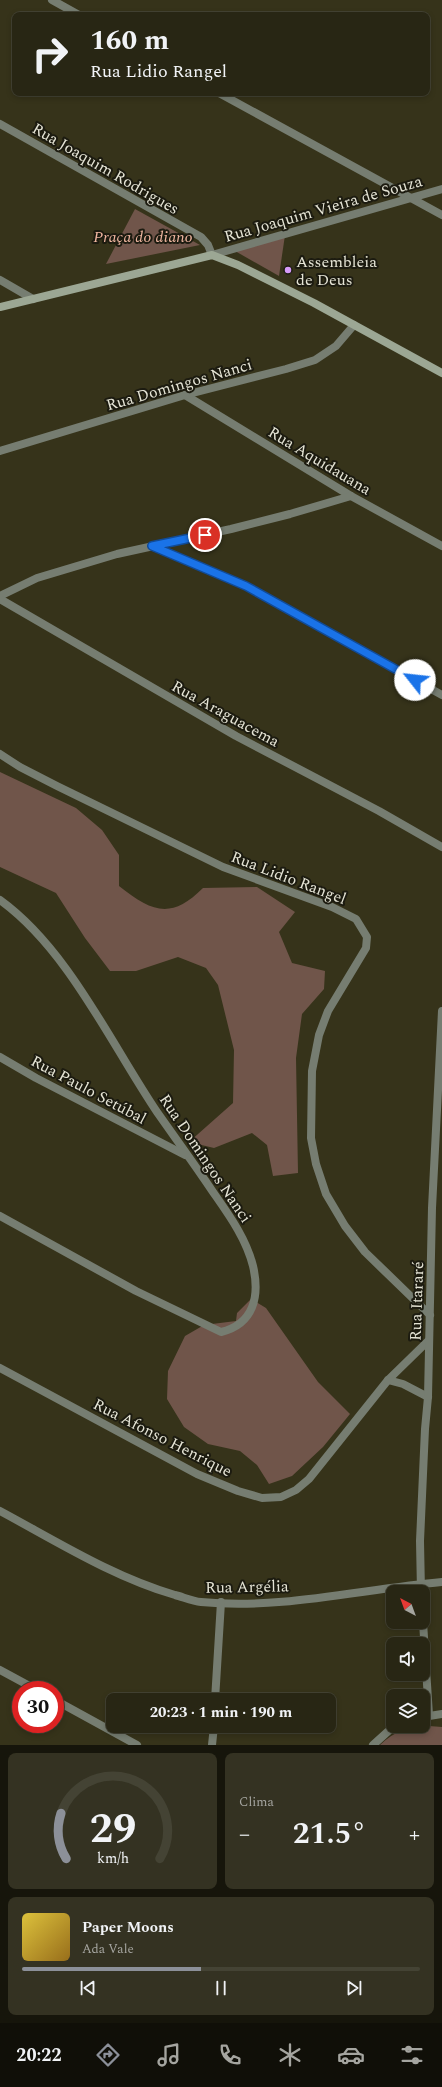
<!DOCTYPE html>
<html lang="pt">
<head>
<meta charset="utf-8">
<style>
	body { margin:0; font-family:Spectral,serif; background:#343222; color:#f1f3f6; height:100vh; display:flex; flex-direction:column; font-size:15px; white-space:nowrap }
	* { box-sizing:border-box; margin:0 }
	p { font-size:13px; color:#a5a5a0 }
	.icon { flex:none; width:22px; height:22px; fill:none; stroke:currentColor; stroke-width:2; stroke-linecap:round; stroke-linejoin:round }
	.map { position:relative; height:1745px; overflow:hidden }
	.drawer { display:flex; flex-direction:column; gap:8px; padding:8px; background:#16150b; flex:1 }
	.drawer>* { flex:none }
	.banner { position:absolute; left:12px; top:12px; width:418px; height:84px; border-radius:8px; box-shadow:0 2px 6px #0003,0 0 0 1px #444334; background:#282614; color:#f1f3f6; overflow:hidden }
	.needle { width:26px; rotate:319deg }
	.tools { position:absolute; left:386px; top:1585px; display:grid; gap:8px }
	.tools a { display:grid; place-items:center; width:44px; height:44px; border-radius:8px; background:#282614; box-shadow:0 2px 6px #0003,0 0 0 1px #444334; font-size:20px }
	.speed { position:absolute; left:12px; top:1681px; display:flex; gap:8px; font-size:20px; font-weight:700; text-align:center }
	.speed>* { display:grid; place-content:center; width:52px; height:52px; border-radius:50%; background:#282614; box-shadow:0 2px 6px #0003,0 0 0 1px #444334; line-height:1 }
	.speed .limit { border:6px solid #d22; background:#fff; color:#111 }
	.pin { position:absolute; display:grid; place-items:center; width:34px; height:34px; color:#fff; margin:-17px; border:2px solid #fff; border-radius:50%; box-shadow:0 1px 4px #0007 }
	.me { position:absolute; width:44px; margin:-22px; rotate:299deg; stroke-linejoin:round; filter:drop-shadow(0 0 3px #0008) }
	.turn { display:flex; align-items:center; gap:14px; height:84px; padding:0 12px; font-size:18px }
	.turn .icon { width:52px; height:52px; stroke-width:2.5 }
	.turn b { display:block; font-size:28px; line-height:34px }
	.big { font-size:30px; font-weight:700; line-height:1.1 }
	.drawer .tile { flex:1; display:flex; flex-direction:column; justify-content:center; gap:6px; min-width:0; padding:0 14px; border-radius:8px; background:#343222 }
	.drawer .dial { align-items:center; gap:0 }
	.dial svg { height:104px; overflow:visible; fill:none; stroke:#444334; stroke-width:7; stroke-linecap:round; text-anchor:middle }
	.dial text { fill:#f1f3f6; stroke:none }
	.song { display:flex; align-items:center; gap:12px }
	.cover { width:48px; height:48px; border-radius:6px; background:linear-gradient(135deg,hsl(50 70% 55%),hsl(40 70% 35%)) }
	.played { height:4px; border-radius:2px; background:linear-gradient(90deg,#8c9099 45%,#444334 45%) }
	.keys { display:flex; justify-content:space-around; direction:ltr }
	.heat { display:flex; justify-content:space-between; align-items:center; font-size:22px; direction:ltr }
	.drawer .tiles { flex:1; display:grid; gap:8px; grid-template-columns:1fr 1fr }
	.tile:last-child { grid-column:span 2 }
	.trip { position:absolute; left:106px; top:1693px; width:230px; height:40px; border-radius:8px; background:#282614; box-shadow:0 2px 6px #0003,0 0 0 1px #444334; font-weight:700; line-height:40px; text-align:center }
	.tab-bar { display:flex; height:64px; justify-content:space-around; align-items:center; background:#100f08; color:#a5a5a0 }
	.tab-bar .icon { width:28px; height:28px }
	.tab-bar .selected { color:#8c9099 }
	.tab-bar b { font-size:18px; color:#f1f3f6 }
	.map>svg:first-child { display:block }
	.green { fill:#70554a }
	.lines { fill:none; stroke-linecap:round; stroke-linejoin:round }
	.street { stroke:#767d71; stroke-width:8 }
	.secondary { stroke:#9ca794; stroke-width:8 }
	.route-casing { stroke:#114b97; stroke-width:10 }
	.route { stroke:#1a73e8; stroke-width:7 }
	.poi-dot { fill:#d69bf9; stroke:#1c1b10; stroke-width:1.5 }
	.labels { text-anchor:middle; stroke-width:4; stroke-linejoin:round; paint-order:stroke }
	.street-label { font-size:16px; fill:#e5e4d5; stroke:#1c1b10 }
	.park-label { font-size:16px; font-style:italic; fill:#efb6a0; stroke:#1c1b10 }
	.poi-label { font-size:16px; fill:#e5e4d5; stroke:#1c1b10; text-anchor:start }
</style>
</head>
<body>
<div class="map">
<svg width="442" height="1745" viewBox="0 0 442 1745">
	<rect width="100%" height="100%" fill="#36331a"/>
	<g class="green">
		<polygon points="135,209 200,245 106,264"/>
		<polygon points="285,235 279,276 235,251"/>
		<path d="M 0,772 L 76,808 L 102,830 L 119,855 L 119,886 C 152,912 171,920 203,888 L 257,887 L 295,912 L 279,932 L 292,963 L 325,971 L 324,989 L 302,1014 L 296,1058 L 298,1173 L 273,1176 L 267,1145 L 252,1133 L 214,1148 L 189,1142 L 233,1103 L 234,1050 L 218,985 L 206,968 L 178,957 L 136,971 L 110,971 L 85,938 L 56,893 L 0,867 Z"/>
		<polygon points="251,1299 266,1308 318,1382 350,1414 323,1447 292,1476 269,1484 257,1465 240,1451 208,1444 184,1427 167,1399 168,1371 185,1336 204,1325 236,1321 237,1313"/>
		<path d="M 429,1726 L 442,1727 L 442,1745 L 380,1745 C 394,1731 409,1727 429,1726 Z"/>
	</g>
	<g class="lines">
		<g class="street">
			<polyline points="52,0 79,15"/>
			<polyline points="219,93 442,215"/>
			<polyline points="0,124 201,237 208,245 212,255 442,189"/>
			<polyline points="0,280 33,299"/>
			<polyline points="185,395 351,496 442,546"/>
			<polyline points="0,451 185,395 286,369 315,360 336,346 354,325"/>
			<polyline points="152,546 246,586 442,695"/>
			<polyline points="0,596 37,578 117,554 231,529 290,514 351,496"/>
			<polyline points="0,599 236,736 379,811 442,847"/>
			<polyline points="0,754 20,767 57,786 223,867 332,907 356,919 367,937 366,948 328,1011 319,1035 312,1071 311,1138 316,1164 326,1194 345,1226 365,1252 430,1315"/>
			<path d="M 0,900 C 68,949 111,1044 157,1112 C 176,1139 195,1165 213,1192 C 229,1215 246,1238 253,1266 C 260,1296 254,1324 221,1332 L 136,1291 L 0,1216"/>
			<polyline points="0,1057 36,1078 185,1155"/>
			<polyline points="0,1368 197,1474 238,1491 262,1498 281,1497 296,1490 309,1479 388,1380 428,1341"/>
			<polyline points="388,1380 403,1384 428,1397"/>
			<path d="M 0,1511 C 56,1541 113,1577 175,1595 C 183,1597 192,1601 201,1602 C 281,1610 362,1589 442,1582"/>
			<polyline points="421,1592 420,1541 425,1429 428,1397 432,1208 442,1011"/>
			<polyline points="423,1622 429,1715"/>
			<polyline points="0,1670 37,1690"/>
			<polyline points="55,1700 137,1745"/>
			<polyline points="215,1700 221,1602"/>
			<polyline points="423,1717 442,1714"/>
			<polyline points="212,1745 214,1726"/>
			<polyline points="373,1745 394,1726"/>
		</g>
		<polyline class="secondary" points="0,307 212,255 238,265 314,303 442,373"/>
	</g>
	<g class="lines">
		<g class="route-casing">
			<polyline id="route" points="205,535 152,546 246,586 415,680"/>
		</g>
		<use href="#route" class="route"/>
	</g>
	<circle class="poi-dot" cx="288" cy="270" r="4"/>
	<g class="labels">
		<g class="street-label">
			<text transform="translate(106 168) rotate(30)" y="6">Rua Joaquim Rodrigues</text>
			<text transform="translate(323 208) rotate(-16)" y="6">Rua Joaquim Vieira de Souza</text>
			<text transform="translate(179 384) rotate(-16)" y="6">Rua Domingos Nanci</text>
			<text transform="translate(320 460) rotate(31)" y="6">Rua Aquidauana</text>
			<text transform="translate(226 713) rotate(29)" y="6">Rua Araguacema</text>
			<text transform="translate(289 877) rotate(21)" y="6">Rua Lidio Rangel</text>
			<text transform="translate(89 1089) rotate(28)" y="6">Rua Paulo Setúbal</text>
			<text transform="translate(206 1158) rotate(56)" y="6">Rua Domingos Nanci</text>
			<text transform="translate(416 1301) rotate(-88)" y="6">Rua Itararé</text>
			<text transform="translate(163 1437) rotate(27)" y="6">Rua Afonso Henrique</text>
			<text transform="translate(247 1586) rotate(-1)" y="6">Rua Argélia</text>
		</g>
		<g class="park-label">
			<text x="143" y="242">Praça do diano</text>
		</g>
		<g class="poi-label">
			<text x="296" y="267">Assembleia<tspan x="296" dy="18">de Deus</tspan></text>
		</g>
	</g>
</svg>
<div class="tools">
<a><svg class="needle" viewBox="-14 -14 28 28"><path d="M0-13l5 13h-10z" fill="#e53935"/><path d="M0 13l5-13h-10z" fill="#a5a5a0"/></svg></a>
<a><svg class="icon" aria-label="sound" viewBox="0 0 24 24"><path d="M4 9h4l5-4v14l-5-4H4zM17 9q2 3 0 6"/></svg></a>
<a><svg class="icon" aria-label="layers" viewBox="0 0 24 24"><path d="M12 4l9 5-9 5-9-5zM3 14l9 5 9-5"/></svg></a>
</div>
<div class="speed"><div class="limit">30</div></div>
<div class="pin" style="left:205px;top:535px;background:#d93025"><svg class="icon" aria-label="arrive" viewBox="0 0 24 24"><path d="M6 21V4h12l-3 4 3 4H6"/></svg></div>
<svg class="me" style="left:415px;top:680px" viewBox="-20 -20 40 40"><circle r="19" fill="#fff"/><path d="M0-13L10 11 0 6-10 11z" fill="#1a73e8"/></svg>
<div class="trip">20:23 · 1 min · 190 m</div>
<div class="banner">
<div class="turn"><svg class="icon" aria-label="right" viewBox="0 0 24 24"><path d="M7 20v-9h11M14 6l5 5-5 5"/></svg><div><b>160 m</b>Rua Lidio Rangel</div></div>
</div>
</div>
<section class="drawer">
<div class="tiles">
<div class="tile dial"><svg viewBox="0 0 100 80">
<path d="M14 69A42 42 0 1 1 86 69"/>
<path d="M14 69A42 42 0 0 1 10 34" stroke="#8c9099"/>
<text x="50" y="56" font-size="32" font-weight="700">29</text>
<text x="50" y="72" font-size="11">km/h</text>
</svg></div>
<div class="tile"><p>Clima</p>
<div class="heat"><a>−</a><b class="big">21.5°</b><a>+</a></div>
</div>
<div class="tile">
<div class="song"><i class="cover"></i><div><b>Paper Moons</b><p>Ada Vale</p></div></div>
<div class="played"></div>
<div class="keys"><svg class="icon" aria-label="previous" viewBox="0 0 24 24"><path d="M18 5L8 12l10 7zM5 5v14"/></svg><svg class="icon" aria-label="pause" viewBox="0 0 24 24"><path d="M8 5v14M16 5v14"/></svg><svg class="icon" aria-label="next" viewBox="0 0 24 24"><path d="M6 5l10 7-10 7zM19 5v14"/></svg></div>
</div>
</div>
</section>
<nav class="tab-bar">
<b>20:22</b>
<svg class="icon selected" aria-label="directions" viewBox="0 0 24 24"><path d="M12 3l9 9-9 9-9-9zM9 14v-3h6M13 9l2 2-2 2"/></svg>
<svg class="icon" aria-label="music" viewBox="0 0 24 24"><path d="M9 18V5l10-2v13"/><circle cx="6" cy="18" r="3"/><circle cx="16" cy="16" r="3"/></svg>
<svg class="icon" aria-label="phone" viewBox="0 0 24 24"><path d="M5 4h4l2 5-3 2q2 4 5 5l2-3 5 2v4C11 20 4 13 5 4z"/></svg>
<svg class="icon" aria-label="climate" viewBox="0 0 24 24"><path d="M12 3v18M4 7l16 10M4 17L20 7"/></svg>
<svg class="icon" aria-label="car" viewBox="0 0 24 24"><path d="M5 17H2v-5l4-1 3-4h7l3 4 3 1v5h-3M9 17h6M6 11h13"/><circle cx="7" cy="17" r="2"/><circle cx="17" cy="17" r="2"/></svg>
<svg class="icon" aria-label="filters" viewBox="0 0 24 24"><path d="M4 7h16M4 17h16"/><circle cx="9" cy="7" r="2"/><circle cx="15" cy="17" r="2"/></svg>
</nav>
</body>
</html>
